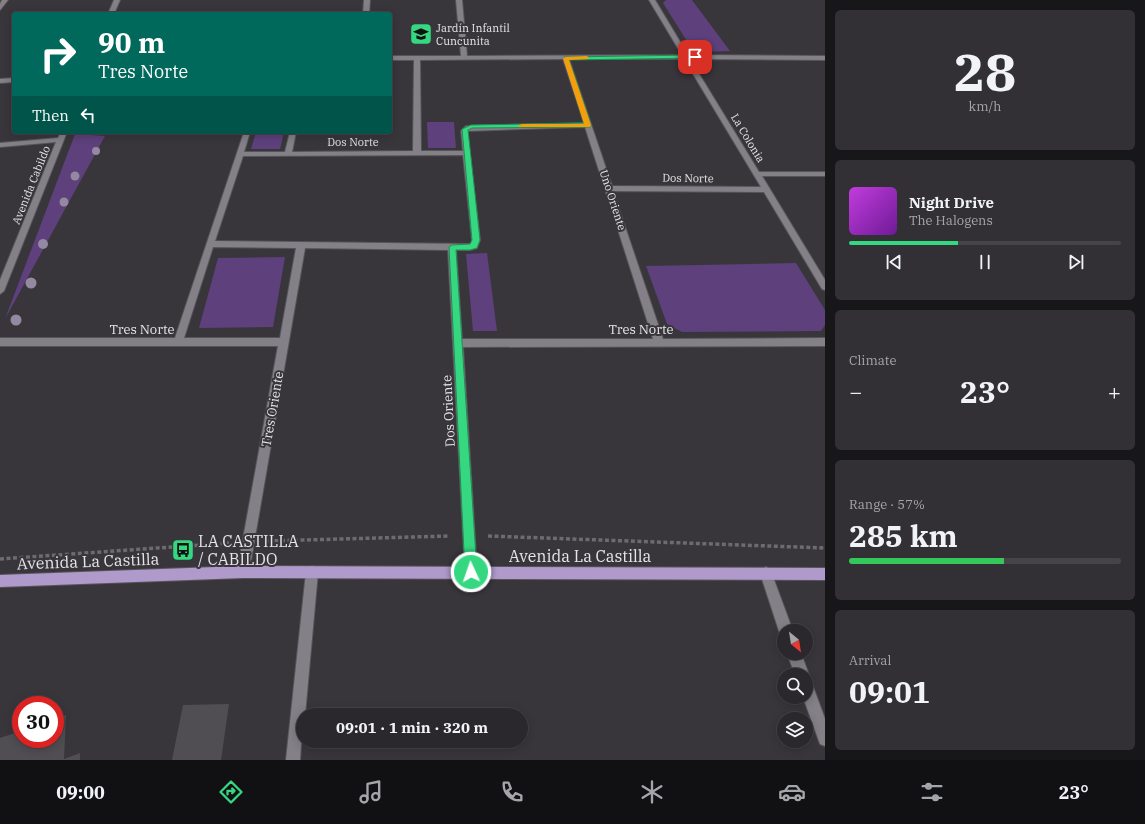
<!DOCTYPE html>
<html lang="en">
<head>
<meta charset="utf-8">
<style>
	body { margin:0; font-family:"IBM Plex Serif",serif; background:#323034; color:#f1f3f6; height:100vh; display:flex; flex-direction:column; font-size:15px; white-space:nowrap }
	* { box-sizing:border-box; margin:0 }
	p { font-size:13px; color:#a5a6a9 }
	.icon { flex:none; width:22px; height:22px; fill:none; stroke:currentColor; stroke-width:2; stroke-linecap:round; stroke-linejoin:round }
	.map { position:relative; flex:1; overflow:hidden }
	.details { display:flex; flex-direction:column; gap:10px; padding:10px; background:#171618; width:320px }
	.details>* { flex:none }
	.top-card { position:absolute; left:12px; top:12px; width:380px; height:122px; border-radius:4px; box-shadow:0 2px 10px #0003,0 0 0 1px #464448; background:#00695c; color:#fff; overflow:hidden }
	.needle { width:26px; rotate:150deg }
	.controls { position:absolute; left:777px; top:624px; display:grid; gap:8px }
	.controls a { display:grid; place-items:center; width:36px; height:36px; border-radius:50%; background:#2a282c; box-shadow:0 2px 10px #0003,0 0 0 1px #464448; font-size:20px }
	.speed { position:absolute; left:12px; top:696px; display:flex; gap:8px; font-size:20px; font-weight:700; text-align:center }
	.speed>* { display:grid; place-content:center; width:52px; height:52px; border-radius:50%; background:#2a282c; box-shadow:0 2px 10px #0003,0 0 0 1px #464448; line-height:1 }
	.speed .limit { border:6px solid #d22; background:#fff; color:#111 }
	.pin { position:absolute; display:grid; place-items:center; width:34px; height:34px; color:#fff; margin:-17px; border-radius:8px; box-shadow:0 2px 6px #0006 }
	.me { position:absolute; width:44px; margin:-22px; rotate:357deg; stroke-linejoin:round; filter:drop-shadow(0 0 3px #0008) }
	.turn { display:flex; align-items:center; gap:14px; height:84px; padding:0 20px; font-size:18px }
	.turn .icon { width:52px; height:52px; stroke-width:2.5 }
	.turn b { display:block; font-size:28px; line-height:34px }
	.then { display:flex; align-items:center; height:38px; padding:0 20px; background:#0003; gap:8px; font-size:15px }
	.big { font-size:30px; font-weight:800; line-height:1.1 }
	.details .widget { flex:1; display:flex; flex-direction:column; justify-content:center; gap:6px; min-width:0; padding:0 14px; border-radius:6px; background:#323034 }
	.details .dial { align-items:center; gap:0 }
	.dial b { font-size:52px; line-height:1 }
	.song { display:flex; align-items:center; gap:12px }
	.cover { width:48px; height:48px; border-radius:6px; background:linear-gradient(135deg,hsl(290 70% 55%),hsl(280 70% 35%)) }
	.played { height:4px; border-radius:2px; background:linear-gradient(90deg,#35d881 40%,#464448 40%) }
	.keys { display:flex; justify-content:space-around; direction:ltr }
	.heat { display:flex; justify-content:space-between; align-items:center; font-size:22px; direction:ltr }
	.charge { height:6px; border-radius:3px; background:linear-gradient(90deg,#34c759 57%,#464448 0) }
	.trip { position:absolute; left:296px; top:708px; width:232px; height:40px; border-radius:20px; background:#2a282c; box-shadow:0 2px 10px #0003,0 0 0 1px #464448; font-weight:800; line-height:40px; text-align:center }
	.tabs { display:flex; height:64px; justify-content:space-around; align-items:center; background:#111012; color:#a5a6a9 }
	.tabs .icon { width:28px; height:28px }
	.tabs .active { color:#35d881 }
	.tabs b { font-size:18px; color:#f1f3f6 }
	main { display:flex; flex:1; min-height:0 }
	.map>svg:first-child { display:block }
	.green { fill:#5d407c }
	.building { fill:#504e53 }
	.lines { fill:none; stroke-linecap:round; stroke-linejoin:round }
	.minor-casing { stroke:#57555a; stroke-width:2 }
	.major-casing { stroke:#57555a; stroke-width:2 }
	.path { stroke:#6d6b6f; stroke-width:3.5; stroke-dasharray:4 2.5; stroke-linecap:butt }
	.minor { fill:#838187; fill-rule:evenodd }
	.major { fill:#af9acb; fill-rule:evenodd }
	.tree { fill:#9389a0 }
	.route { fill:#35d881; stroke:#228c54 }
	.slow { fill:#f59e0b }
	.labels { text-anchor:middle; stroke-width:4; stroke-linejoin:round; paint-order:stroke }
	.far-poi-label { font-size:11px; fill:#e6e4e8; stroke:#38363b; text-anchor:start }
	.far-street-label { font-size:11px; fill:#e6e4e8; stroke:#38363b }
	.street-label { font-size:13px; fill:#e6e4e8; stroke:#38363b }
	.near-poi-label { font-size:16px; fill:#e6e4e8; stroke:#38363b; text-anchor:start }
	.near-street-label { font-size:16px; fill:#e6e4e8; stroke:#38363b }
</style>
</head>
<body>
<main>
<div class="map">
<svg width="825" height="760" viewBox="0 0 825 760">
	<rect width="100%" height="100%" fill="#38363b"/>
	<g class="green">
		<polygon points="666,0 692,0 730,51 702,52 690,46 663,3"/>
		<polygon points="427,122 454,122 456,148 428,148"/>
		<polygon points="256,132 284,132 280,149 251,149"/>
		<polygon points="75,134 105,136 5,319"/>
		<polygon points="487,253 497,331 473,331 466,254"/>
		<polygon points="285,257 273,327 199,328 218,258"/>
		<polygon points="796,263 825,310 825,325 821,331 682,332 667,324 646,266"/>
	</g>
	<g class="building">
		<polygon points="229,704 221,760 172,760 183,705"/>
		<polygon points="66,715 64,759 80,753 80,760 0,760 0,738 21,731 21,739 55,739 55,719"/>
	</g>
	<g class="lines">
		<g class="minor-casing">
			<g id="minor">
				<polygon points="2,0 8,0 0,10 0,4"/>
				<polygon points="114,0 120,0 114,14 108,14"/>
				<polygon points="364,0 370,0 369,14 363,14"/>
				<path d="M 456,0 L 462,0 L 467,56 L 682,55 L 649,0 L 655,0 L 688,55 L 825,56 L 825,60 L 690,59 L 759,172 L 825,172 L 825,176 L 762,176 L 825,280 L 825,290 L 822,289 L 764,192 L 613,191 L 663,339 L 825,338 L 825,346 L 463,347 L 477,572 L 475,576 L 471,578 L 467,576 L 465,572 L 448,250 L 305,248 L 249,572 L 247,576 L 243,578 L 239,576 L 237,572 L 278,346 L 0,346 L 0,338 L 175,338 L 244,132 L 250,132 L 244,152 L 285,152 L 290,132 L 296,132 L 292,152 L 413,151 L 414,60 L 390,60 L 390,56 L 461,56 ZM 563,59 L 584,123 L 466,126 L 461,131 L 463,151 L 421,151 L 420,60 ZM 569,59 L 684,59 L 761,187 L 612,186 ZM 585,127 L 653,339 L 462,339 L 456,250 L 470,250 L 477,248 L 480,240 L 467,131 ZM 463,155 L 472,240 L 471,244 L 215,241 L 243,156 ZM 213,247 L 296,248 L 280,338 L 184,338 Z"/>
				<polygon points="14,78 14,82 0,83 0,79"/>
				<polygon points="61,132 67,132 4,291 0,294 0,280 56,142 0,147 0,143 58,138"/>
				<polygon points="312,566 316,568 318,572 305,715 303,715 300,760 286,760 306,572 308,568"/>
				<polygon points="766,567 770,569 793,631 784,631 784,637 781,636 779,631 760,573 762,569"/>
				<polygon points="787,653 801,653 809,675 807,679 811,681 825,719 825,746 820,744 803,697 806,697 806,675 795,675"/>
			</g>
		</g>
		<g class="major-casing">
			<polygon id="major" points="243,566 825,568 825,580 243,578 0,587 0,575"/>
		</g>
		<g class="path">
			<polyline points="488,536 825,548"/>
			<polyline points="268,541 449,536"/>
			<polyline points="0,559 229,543"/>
		</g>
		<use href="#minor" class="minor"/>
		<use href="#major" class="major"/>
	</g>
	<g class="tree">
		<circle cx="96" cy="151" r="4"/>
		<circle cx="75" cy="176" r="4.5"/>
		<circle cx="64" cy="202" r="4.5"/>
		<circle cx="43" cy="244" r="5"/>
		<circle cx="31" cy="283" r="5.5"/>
		<circle cx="16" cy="320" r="5.5"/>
	</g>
	<polygon class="route" points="695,55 698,57 697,58 569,60 591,125 590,127 472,128 468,130 480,240 477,248 470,250 456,250 477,572 475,576 471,578 467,576 465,572 449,247 452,245 470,244 472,240 462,129 471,125 584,123 564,57"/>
	<polygon class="slow" points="587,56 589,58 588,59 569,60 591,125 590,127 519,127 518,126 522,124 584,124 563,58 566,57"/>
	<defs>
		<g id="school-square" transform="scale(1.15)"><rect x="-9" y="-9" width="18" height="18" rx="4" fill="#35d881" stroke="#38363b"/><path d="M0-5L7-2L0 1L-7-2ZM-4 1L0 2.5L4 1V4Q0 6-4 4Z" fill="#111"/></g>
		<g id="bus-square" transform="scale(1.15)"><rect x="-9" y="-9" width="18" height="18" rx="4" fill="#35d881" stroke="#38363b"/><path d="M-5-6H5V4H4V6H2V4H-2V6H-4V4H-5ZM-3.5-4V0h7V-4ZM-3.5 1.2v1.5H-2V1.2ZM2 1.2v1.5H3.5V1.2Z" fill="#111"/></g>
	</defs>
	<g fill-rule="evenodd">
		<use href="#school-square" x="421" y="34"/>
		<use href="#bus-square" x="183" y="550"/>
	</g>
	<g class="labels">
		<g class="far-poi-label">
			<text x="436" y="32">Jardín Infantil<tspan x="436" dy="13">Cuncunita</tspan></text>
		</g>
		<g class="far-street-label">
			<text transform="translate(748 138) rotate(59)" y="4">La Colonia</text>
			<text x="353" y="146">Dos Norte</text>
			<text transform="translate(688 178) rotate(1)" y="4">Dos Norte</text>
			<text transform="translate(31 185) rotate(-68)" y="4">Avenida Cabildo</text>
			<text transform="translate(613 200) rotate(72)" y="4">Uno Oriente</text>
		</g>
		<g class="street-label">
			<text x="142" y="334">Tres Norte</text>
			<text x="641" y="334">Tres Norte</text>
			<text transform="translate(272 409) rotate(-80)" y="5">Tres Oriente</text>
			<text transform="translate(448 411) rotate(-93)" y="5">Dos Oriente</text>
		</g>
		<g class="near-poi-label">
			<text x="198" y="547">LA CASTILLA<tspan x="198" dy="18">/ CABILDO</tspan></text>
		</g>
		<g class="near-street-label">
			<text x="580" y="562">Avenida La Castilla</text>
			<text transform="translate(88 561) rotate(-2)" y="6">Avenida La Castilla</text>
		</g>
	</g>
</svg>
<div class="controls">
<a><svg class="needle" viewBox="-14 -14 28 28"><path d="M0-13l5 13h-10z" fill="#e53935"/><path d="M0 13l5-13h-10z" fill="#a5a6a9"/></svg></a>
<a><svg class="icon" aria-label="search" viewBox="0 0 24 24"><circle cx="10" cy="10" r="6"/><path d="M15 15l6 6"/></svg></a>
<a><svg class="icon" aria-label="layers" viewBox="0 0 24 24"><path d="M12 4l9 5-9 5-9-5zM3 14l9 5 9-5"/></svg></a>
</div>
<div class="speed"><div class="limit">30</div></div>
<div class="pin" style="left:695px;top:57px;background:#d93025"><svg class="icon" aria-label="arrive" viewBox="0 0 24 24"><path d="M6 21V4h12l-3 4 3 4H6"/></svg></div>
<svg class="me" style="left:471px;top:572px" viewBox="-20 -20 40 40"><circle r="17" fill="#35d881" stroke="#fff" stroke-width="3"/><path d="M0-11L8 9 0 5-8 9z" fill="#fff"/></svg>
<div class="trip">09:01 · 1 min · 320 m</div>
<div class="top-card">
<div class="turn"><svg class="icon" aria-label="right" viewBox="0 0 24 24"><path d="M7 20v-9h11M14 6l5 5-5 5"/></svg><div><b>90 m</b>Tres Norte</div></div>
<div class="then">Then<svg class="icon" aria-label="left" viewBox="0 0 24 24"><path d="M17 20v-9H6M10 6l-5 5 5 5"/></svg></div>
</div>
</div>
<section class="details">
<div class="widget dial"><b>28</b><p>km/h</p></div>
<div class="widget">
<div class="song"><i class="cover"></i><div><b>Night Drive</b><p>The Halogens</p></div></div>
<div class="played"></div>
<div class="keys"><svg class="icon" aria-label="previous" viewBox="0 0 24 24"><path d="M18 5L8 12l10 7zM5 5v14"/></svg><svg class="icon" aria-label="pause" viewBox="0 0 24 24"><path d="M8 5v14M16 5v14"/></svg><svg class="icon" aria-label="next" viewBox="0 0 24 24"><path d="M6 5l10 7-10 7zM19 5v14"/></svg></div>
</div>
<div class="widget"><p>Climate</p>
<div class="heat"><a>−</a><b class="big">23°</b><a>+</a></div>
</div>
<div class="widget"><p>Range · 57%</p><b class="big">285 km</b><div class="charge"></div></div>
<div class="widget"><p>Arrival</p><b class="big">09:01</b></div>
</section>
</main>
<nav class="tabs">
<b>09:00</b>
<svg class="icon active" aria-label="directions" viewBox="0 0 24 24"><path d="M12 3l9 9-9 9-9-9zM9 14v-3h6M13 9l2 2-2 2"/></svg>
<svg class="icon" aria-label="music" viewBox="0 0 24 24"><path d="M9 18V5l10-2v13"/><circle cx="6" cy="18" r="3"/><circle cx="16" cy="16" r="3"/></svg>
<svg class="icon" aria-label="phone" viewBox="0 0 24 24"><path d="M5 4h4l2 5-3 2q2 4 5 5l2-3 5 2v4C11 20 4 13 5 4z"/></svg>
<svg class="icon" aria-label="climate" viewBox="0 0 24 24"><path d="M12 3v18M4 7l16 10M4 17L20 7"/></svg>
<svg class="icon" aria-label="car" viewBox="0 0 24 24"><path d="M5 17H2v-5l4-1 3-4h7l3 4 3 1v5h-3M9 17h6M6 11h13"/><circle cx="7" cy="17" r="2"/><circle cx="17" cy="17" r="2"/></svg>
<svg class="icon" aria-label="filters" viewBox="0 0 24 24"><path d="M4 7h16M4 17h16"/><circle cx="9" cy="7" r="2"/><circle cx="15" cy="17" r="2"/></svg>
<b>23°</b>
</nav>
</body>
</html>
